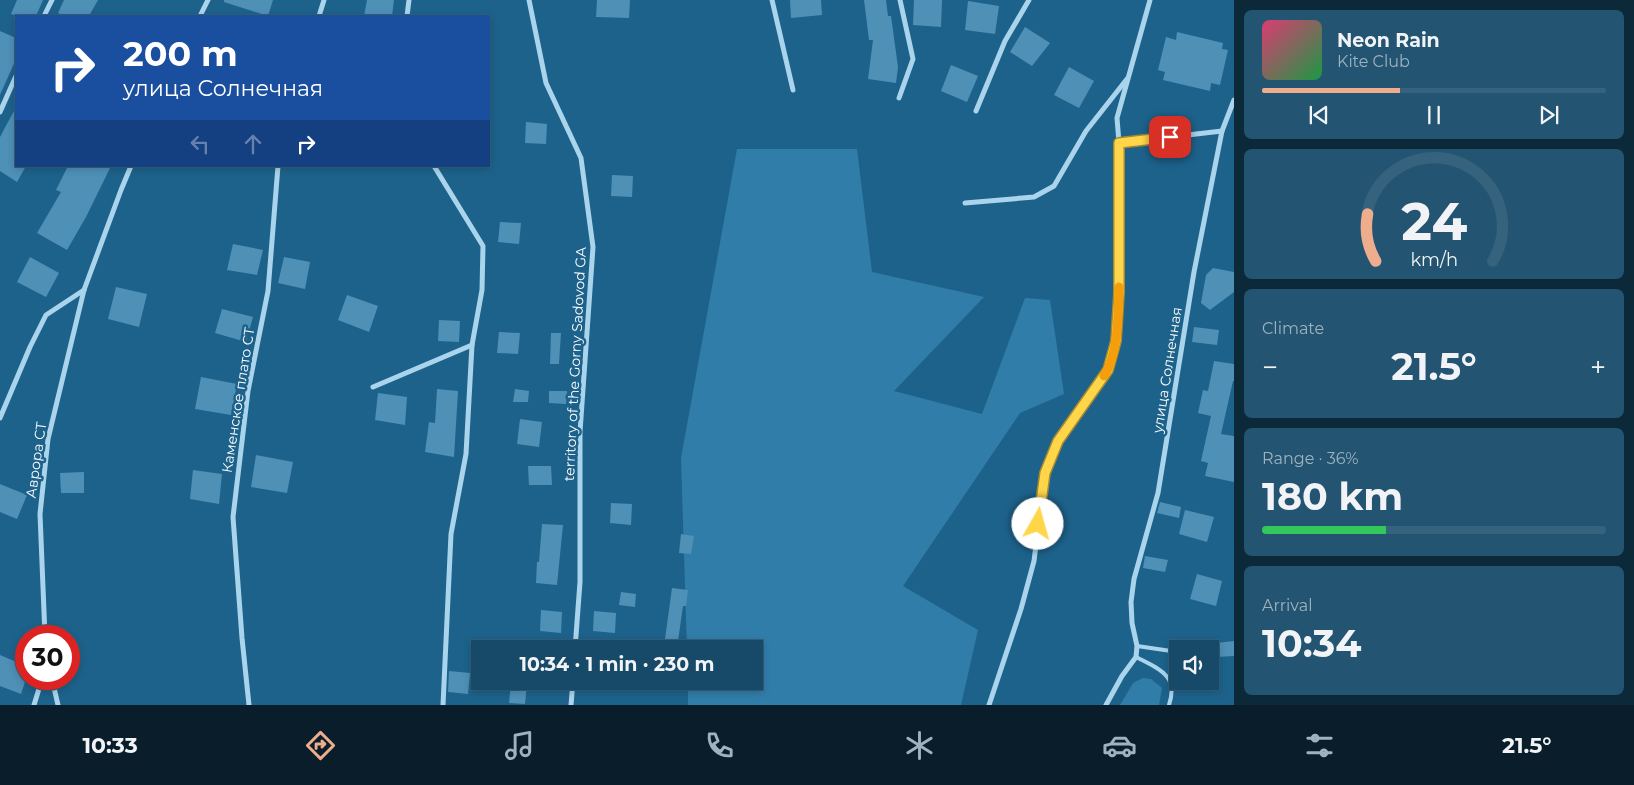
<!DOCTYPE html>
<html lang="en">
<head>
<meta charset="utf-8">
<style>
	body { margin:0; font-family:Montserrat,sans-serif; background:#235471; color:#f1f3f6; height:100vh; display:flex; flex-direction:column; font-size:19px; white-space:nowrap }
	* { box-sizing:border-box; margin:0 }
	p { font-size:16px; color:#9eb3c0 }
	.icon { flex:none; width:28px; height:28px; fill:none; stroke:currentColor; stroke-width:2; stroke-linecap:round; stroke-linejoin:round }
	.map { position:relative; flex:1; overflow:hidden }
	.side { display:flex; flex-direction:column; gap:10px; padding:10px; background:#0c2939; width:400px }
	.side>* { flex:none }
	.top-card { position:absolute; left:15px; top:15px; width:475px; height:152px; border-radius:0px; box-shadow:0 2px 8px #0003,0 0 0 1px #35627c; background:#1a4fa0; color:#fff; overflow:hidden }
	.tools { position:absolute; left:1169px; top:640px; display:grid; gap:10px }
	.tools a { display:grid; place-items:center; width:50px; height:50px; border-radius:0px; background:#164a68; box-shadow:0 2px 8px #0003,0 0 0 1px #35627c; font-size:25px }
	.speed { position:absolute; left:15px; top:625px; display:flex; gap:10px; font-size:25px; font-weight:700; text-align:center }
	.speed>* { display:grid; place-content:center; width:65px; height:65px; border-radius:50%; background:#164a68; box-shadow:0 2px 8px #0003,0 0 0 1px #35627c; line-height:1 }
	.speed .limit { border:8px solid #d22; background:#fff; color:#111 }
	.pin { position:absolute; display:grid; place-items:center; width:42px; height:42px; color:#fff; margin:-21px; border-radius:10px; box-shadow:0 2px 8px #0006 }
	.me { position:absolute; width:55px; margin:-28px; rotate:7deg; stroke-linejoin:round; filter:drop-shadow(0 0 4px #0008) }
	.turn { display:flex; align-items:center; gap:18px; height:105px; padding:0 25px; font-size:22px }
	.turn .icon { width:65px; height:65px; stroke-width:2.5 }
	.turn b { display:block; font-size:35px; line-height:42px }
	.lanes { display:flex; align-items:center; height:48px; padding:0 25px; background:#0003; justify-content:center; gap:25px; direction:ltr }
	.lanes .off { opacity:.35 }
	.big { font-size:38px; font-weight:700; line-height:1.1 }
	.side .card { flex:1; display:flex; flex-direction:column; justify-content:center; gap:8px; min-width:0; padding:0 18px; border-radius:8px; background:#235471 }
	.side .dial { align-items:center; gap:0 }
	.dial svg { height:130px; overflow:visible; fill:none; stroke:#35627c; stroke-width:7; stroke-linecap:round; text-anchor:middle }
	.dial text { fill:#f1f3f6; stroke:none }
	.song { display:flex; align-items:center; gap:15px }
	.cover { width:60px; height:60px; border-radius:8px; background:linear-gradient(135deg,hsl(340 70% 55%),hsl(140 70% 35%)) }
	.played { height:5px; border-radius:2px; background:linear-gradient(90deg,#eead8d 40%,#35627c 40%) }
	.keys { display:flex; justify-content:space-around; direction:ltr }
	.heat { display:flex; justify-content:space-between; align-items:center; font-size:28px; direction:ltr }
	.charge { height:8px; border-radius:4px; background:linear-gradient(90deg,#34c759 36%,#35627c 0) }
	.trip { position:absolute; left:471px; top:640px; width:292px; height:50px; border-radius:0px; background:#164a68; box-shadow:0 2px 8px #0003,0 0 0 1px #35627c; font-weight:700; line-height:50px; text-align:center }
	.menu { display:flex; height:80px; justify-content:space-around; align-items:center; background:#091e2a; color:#9eb3c0 }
	.menu .icon { width:35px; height:35px }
	.menu .current { color:#eead8d }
	.menu b { font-size:22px; color:#f1f3f6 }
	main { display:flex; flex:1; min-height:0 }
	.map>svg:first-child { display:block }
	.green { fill:#317da9 }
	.building { fill:#4f90b7 }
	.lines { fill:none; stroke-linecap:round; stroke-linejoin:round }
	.service { stroke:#aad4ec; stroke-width:4 }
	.minor { stroke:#aad4ec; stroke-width:5 }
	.route-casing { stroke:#a68a30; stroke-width:12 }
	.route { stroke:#ffd54a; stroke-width:9 }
	.slow { stroke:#f59e0b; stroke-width:9 }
	.labels { text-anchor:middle; stroke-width:5; stroke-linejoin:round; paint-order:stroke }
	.street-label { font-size:14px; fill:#fff; stroke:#1d628b }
</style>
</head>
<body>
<main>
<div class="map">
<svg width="1234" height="705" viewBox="0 0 1234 705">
	<rect width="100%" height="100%" fill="#1d628b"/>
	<g class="green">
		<polygon points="737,149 857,149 872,272 984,297 894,391 982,414 1025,298 1050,300 1064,394 1020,413 903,586 978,630 961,705 688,705 688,681 755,681 755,649 687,649 681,458"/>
		<polygon points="1143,678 1151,679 1162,688 1159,705 1120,705 1133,683"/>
	</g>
	<g class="building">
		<polygon points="17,0 43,0 36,16 17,16 11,14"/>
		<polygon points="64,0 98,0 89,16 64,16 58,13"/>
		<polygon points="224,0 273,0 268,16 224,2"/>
		<polygon points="367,0 394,0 392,16 364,16"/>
		<polygon points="597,0 630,0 629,18 596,17"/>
		<polygon points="790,0 821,0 822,15 791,18"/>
		<polygon points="864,0 886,0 888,16 891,16 898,67 896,83 868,79 873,40 869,40"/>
		<polygon points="914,0 942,0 941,27 913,25"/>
		<polygon points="968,1 999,6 995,34 965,30"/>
		<polygon points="1025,27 1050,43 1032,66 1010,52"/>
		<polygon points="0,31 16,38 16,59 0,95"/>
		<polygon points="1177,32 1223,43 1222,49 1228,50 1220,85 1211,83 1210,91 1163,80 1165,72 1158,70 1166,37 1176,40"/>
		<polygon points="951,65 978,76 967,102 941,91"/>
		<polygon points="1069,67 1094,81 1079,108 1054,95"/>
		<polygon points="16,107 16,166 26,166 17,182 0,171 0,137"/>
		<polygon points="526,122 547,124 546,144 525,143"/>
		<polygon points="68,166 111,166 86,217 67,250 37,233 61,192 56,190"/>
		<polygon points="612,175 633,176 632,197 611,196"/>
		<polygon points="500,222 521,223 519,244 498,242"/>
		<polygon points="233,244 263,250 257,275 227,270"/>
		<polygon points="30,257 59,273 46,297 17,282"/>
		<polygon points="284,257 310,262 305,289 278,283"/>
		<polygon points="1213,268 1234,272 1234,292 1210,310 1201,303 1206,275"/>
		<polygon points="116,287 147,294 139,327 108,319"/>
		<polygon points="347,295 378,306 369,332 338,320"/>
		<polygon points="222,309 253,317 246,342 215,333"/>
		<polygon points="439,320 460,321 459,342 438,341"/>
		<polygon points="1194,327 1219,330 1217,345 1192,342"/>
		<polygon points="499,332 520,333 518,354 497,353"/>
		<polygon points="551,333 561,333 559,364 550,364"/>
		<polygon points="1214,361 1234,364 1234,381 1233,381 1221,434 1234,436 1234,482 1205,476 1208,463 1201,461 1211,416 1198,413 1203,390 1208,391"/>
		<polygon points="201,377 237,384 231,415 195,409"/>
		<polygon points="437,389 458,391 454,457 425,452 429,422 435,423"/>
		<polygon points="515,389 529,391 528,402 513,402"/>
		<polygon points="549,391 567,391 566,404 549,403"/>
		<polygon points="378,393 407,397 405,425 375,420"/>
		<polygon points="520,419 542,422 539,447 517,444"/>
		<polygon points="256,455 293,462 287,493 251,487"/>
		<polygon points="528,466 551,466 552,485 529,485"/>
		<polygon points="193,470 222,474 219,504 190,499"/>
		<polygon points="84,472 84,493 61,493 60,473"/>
		<polygon points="0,484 27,495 17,519 0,512"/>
		<polygon points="1160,502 1181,507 1179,518 1157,513"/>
		<polygon points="611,503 632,504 631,525 610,523"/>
		<polygon points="1185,510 1214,517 1207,542 1179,534"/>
		<polygon points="542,524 563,525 557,585 536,583 537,562 539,562"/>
		<polygon points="681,534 694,536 691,554 679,553"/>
		<polygon points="1145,556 1168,560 1165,572 1143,568"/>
		<polygon points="1197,574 1222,581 1216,606 1190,599"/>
		<polygon points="672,588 688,590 686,606 683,606 678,641 665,639"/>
		<polygon points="621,592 636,594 635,607 619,605"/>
		<polygon points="541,610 562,612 561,633 540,631"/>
		<polygon points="594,611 616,613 615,633 593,631"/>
		<polygon points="1234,641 1234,656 1217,657 1216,643"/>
		<polygon points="0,655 26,666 26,679 21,694 0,686"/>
		<polygon points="449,671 470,673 468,694 448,692"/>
		<polygon points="511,682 527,684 525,704 509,703"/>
	</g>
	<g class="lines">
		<g class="service">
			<polyline points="1137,646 1178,652"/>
			<path d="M 1136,657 C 1159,669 1179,675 1169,705"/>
		</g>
		<g class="minor">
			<polyline points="529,0 546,83 581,158 593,247 580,432 580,582 575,649"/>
			<polyline points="772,0 793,90"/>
			<polyline points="44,16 52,0"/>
			<polyline points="200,16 208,0"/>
			<polyline points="319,16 324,0"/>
			<polyline points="407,16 409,0"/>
			<polyline points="899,98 913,59 900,0"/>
			<polyline points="976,111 1005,41 1029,0"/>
			<polyline points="0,112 16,76"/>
			<polyline points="1222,131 1234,100"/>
			<polyline points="434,166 483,246 482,290 472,345 466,454 451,534 443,705"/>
			<polyline points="965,203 1034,197 1054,186 1086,131 1127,79"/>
			<polyline points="373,387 472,345"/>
			<polyline points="0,418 30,347 46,315 84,290"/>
			<polyline points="45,636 40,514 48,439 84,290 121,190 131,166"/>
			<polyline points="52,679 58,705"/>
			<polyline points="34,705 42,679"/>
			<polyline points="249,705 242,638 233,517 248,391 268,291 278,166"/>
			<polyline points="571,705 573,681"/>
			<polyline points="989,705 1021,609 1034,561 1045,473 1058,441 1108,370 1116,341 1119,293 1119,143 1117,118 1150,0"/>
			<polyline points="1106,705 1122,676 1136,657 1137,646 1132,623 1131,602 1134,579 1158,493 1194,272 1222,131 1119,143"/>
		</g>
	</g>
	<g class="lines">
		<g class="route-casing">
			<polyline id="route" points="1038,524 1045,473 1058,441 1108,370 1116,341 1119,293 1119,143 1170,137"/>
		</g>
		<use href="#route" class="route"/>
		<path class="slow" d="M 1104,376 C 1119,353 1118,314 1119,287"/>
	</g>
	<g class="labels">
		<g class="street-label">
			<text transform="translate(575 364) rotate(-87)" y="5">territory of the Gorny Sadovod GA</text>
			<text transform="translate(1167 370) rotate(-81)" y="5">улица Солнечная</text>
			<text transform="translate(238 400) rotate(-81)" y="5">Каменское плато СТ</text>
			<text transform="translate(36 460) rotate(-82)" y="5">Аврора СТ</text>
		</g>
	</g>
</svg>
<div class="tools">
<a><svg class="icon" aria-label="sound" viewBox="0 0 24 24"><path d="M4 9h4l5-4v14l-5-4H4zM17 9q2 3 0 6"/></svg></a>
</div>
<div class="speed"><div class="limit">30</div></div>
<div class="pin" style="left:1170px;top:137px;background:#d93025"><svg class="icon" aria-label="arrive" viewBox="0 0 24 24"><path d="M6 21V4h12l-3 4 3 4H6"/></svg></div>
<svg class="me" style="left:1038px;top:524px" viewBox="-20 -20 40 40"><circle r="19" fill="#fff"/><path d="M0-13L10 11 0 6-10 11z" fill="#ffd54a"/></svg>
<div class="trip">10:34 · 1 min · 230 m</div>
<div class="top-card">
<div class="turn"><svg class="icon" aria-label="right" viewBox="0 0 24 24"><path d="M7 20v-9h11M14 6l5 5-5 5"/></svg><div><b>200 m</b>улица Солнечная</div></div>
<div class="lanes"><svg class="icon off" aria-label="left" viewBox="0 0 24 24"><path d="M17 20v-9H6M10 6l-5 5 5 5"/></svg><svg class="icon off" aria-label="ahead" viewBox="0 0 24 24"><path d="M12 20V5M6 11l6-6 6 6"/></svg><svg class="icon" aria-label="right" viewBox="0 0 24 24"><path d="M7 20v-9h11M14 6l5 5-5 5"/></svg></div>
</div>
</div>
<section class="side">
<div class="card">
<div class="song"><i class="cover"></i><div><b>Neon Rain</b><p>Kite Club</p></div></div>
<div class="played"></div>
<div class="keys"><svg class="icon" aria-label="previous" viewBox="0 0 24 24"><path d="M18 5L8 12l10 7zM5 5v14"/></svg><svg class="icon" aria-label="pause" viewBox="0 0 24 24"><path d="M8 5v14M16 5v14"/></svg><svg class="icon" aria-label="next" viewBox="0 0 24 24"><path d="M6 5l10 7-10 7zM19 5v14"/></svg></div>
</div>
<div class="card dial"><svg viewBox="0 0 100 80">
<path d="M14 69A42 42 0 1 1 86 69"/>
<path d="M14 69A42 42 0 0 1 9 40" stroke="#eead8d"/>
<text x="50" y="56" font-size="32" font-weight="700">24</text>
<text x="50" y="72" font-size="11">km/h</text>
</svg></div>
<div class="card"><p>Climate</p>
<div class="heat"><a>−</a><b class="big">21.5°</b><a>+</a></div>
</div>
<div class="card"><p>Range · 36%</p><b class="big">180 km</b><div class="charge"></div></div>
<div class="card"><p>Arrival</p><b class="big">10:34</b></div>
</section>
</main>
<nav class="menu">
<b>10:33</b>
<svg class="icon current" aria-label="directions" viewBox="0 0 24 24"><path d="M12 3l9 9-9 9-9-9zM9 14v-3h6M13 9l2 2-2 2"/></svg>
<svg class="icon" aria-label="music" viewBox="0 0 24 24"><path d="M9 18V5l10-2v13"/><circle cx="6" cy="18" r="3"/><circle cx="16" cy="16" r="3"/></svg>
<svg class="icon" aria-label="phone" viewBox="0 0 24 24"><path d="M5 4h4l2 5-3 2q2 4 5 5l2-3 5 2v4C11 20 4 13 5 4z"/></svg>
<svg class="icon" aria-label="climate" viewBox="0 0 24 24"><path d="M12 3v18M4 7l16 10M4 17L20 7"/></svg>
<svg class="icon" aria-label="car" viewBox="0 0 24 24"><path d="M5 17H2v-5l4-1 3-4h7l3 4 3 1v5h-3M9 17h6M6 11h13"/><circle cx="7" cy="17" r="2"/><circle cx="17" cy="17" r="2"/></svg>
<svg class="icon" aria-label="filters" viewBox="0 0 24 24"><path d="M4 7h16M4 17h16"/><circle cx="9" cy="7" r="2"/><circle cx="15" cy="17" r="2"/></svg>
<b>21.5°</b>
</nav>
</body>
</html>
